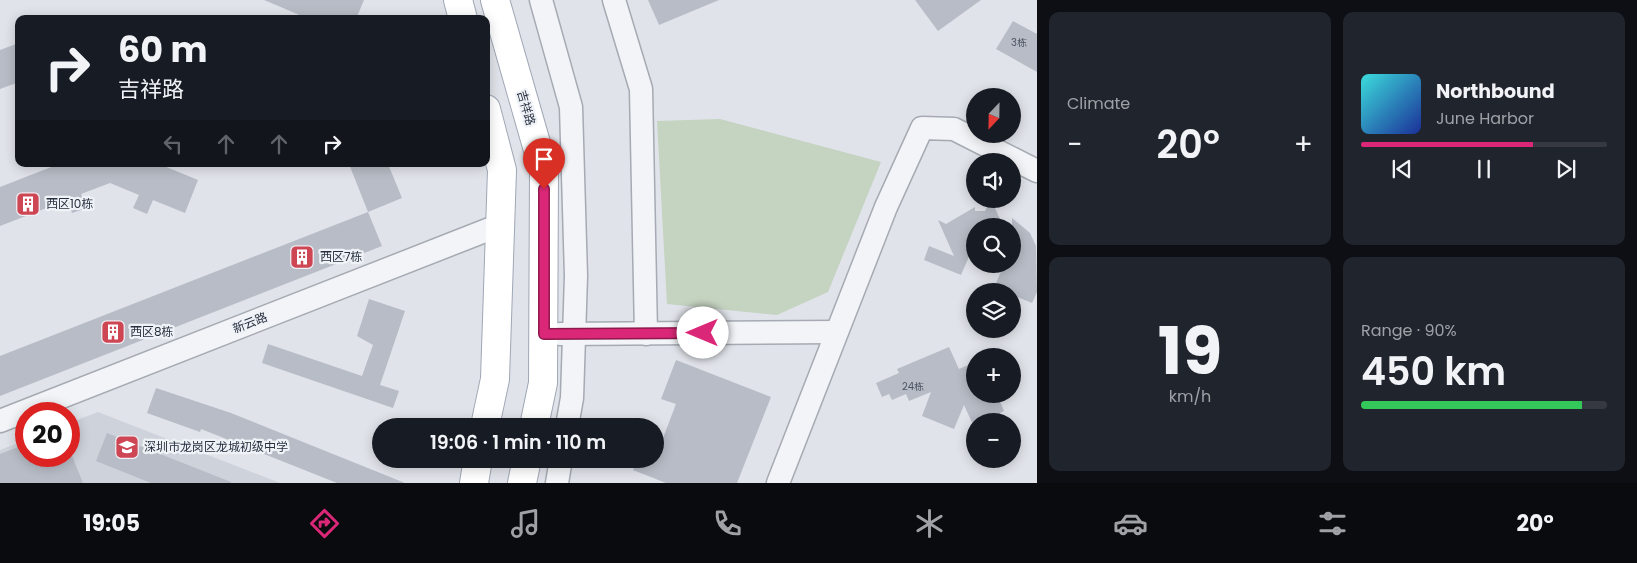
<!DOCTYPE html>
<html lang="en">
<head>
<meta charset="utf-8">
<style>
	body { margin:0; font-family:Poppins,"Noto Sans SC",sans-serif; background:#20242c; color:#f1f3f6; height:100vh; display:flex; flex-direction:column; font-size:19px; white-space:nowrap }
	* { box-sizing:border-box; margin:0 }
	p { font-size:16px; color:#9ea1a6 }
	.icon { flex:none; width:28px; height:28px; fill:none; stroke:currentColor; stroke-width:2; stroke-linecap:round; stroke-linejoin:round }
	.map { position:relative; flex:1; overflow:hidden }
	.side { display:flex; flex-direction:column; gap:12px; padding:12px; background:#0d0f14; width:600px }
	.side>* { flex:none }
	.guide { position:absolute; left:15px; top:15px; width:475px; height:152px; border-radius:10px; box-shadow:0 2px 12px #0003; background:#171b24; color:#f1f3f6; overflow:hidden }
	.needle { width:32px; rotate:202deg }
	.controls { position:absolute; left:966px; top:88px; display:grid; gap:10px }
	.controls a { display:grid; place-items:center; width:55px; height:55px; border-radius:50%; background:#171b24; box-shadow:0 2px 12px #0003; font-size:25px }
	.speed { position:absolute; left:15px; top:402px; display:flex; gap:10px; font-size:25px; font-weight:700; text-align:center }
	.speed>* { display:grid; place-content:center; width:65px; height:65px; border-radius:50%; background:#171b24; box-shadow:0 2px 12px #0003; line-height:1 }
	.speed .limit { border:8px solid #d22; background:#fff; color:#111 }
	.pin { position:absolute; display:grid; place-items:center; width:42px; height:42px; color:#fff; margin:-51px -21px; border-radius:50% 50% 50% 0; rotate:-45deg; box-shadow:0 0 5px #0007 }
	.pin .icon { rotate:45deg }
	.me { position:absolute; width:55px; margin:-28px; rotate:270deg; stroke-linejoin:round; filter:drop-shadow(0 0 4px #0008) }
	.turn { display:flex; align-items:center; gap:18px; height:105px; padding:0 20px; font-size:22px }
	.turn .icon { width:65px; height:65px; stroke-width:2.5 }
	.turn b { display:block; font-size:35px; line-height:42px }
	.lanes { display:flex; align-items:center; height:48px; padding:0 20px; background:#0003; justify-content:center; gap:25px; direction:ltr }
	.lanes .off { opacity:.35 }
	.big { font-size:38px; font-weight:600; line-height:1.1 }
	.side .card { flex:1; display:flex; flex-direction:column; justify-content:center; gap:8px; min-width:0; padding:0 18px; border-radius:10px; background:#20242c }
	.side .dial { align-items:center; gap:0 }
	.dial b { font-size:65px; line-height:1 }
	.song { display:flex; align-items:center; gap:15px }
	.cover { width:60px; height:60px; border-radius:8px; background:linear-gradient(135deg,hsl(180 70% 55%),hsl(230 70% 35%)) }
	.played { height:5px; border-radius:2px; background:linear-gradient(90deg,#db2777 70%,#363941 70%) }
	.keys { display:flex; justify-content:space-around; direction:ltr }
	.heat { display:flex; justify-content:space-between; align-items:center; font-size:28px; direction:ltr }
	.charge { height:8px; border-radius:4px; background:linear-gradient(90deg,#34c759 90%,#363941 0) }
	.side .tiles { flex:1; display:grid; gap:12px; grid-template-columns:repeat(2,1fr) }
	.trip { position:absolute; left:372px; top:418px; width:292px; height:50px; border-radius:25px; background:#171b24; box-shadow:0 2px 12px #0003; font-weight:600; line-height:50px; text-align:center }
	.tabs { display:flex; height:80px; justify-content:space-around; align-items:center; background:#090b0e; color:#9ea1a6 }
	.tabs .icon { width:35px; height:35px }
	.tabs .active { color:#db2777 }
	.tabs b { font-size:22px; color:#f1f3f6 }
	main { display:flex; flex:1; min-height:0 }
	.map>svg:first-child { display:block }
	.built { fill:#ced2db }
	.green { fill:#c5d3c1 }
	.building { fill:#b7bcc6 }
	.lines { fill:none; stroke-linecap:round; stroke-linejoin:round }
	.minor-casing { stroke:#a5aab3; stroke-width:25 }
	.major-casing { stroke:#9fa7b5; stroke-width:30 }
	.minor { stroke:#f3f4f7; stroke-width:22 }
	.major { stroke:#fff; stroke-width:28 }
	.route-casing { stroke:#8e194d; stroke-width:12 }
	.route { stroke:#db2777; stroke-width:9 }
	.labels { text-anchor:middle; stroke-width:4.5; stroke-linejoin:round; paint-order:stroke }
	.number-label { font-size:10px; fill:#4c5362 }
	.street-label { font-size:12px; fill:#283040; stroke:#eff2f6 }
	.poi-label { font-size:12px; fill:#283040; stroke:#eff2f6; text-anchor:start }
</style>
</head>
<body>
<main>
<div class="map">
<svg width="1037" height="483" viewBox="0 0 1037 483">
	<rect width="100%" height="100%" fill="#e0e3e9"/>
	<polygon class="built" points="98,412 280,483 0,483 0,450 26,440 26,456 69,456 69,423"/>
	<polygon class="green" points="720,119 881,162 828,292 777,315 667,304 657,121"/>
	<g class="building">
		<polygon points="264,0 364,0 356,19 309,19"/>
		<polygon points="648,0 719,0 659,25"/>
		<polygon points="915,0 981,0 938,31"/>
		<polygon points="1013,21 1037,34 1037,72 996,49"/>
		<polygon points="19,43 19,82 0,89 0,50"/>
		<polygon points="59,164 159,164 198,180 185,213 153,200 147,214 133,208 139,195 110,183 81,194 87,208 72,213 67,200 0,226 0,187"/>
		<polygon points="349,164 388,164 402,198 368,212"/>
		<polygon points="991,199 1003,226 975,226 975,254 971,252 961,275 924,260 929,246 954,256 938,220 946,224 975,207 975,211 985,211"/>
		<polygon points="368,212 382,246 0,396 0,356"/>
		<polygon points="1012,218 1030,233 1036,246 1037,292 1032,303 1012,295 1012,291 994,288 1004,264 1012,264"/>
		<polygon points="369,299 405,311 380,385 399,391 393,408 262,363 268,344 362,376 373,345 357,336"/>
		<polygon points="949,347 959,369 975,362 975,394 997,394 1004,411 1000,413 1004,421 975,421 975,429 964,405 954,429 922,416 931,392 909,401 906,394 892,400 889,394 882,397 876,383 899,373 897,369"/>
		<polygon points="676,360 771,397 737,483 666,483 633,470 638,459 656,459 656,435 663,438 676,404 661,399"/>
		<polygon points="156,388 231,413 405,483 337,483 201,429 200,432 147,413"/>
		<polygon points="107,433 231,482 231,483 151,483 96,461"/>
		<polygon points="26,444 26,456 72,456 83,483 0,483 0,454"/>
	</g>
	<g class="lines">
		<g class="minor-casing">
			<g id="minor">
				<polyline points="541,0 571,107 576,276 572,398 567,426"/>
				<polyline points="614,0 641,89 646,334"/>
				<polyline points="560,334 836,332"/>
				<polyline points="0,421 500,225"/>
				<polyline points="557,483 561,459"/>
				<polyline points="778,483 886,207 922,128 954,129 1037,171"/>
			</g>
		</g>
		<g class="major-casing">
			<g id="major">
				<polyline points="458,0 463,19"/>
				<polyline points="495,0 544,171 543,383 534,426"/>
				<polyline points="485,426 495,379 502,170 486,109"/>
				<polyline points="474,483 478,459"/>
				<polyline points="522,483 527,459"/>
			</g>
		</g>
		<use href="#minor" class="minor"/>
		<use href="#major" class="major"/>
	</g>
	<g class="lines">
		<g class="route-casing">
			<polyline id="route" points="544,189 544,334 703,333"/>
		</g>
		<use href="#route" class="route"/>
	</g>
	<defs>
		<g id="building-square" transform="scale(1.25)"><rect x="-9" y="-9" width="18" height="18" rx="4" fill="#ce4554" stroke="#eff2f6"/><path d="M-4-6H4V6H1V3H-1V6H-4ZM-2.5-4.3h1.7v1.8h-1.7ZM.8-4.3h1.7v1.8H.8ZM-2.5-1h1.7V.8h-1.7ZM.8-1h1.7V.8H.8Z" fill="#fff"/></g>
		<g id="school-square" transform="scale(1.25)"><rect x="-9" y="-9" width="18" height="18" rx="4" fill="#ce4554" stroke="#eff2f6"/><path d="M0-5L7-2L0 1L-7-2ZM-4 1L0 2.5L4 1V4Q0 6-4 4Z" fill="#fff"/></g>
	</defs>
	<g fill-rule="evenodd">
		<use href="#building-square" x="28" y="204"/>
		<use href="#building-square" x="302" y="257"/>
		<use href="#building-square" x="113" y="332"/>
		<use href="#school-square" x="127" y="447"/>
	</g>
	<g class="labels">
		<g class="number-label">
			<text x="1019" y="46">3栋</text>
			<text x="913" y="390">24栋</text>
		</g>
		<g class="street-label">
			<text transform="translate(526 108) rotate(74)" y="4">吉祥路</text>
			<text transform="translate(250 323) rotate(-21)" y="4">新云路</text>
		</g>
		<g class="poi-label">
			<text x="46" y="208">西区10栋</text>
			<text x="320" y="261">西区7栋</text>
			<text x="130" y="336">西区8栋</text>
			<text x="144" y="451">深圳市龙岗区龙城初级中学</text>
		</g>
	</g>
</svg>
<div class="controls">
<a><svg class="needle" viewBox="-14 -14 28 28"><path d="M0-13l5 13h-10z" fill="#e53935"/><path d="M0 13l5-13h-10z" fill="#9ea1a6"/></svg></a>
<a><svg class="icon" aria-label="sound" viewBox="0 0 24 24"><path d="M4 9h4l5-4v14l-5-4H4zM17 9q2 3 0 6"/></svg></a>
<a><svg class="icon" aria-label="search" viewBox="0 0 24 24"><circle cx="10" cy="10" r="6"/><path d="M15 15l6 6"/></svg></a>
<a><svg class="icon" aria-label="layers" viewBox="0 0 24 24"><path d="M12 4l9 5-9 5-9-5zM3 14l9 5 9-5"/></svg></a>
<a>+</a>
<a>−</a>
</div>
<div class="speed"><div class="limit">20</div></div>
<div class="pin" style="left:544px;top:189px;background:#d93025"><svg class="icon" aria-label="arrive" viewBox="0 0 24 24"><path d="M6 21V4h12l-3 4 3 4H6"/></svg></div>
<svg class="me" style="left:703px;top:333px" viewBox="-20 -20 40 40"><circle r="19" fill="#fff"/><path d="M0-13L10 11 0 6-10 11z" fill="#db2777"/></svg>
<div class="trip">19:06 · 1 min · 110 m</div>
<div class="guide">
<div class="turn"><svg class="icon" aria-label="right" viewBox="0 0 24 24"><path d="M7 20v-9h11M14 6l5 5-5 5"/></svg><div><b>60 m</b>吉祥路</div></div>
<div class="lanes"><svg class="icon off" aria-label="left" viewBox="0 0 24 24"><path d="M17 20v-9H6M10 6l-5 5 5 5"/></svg><svg class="icon off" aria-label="ahead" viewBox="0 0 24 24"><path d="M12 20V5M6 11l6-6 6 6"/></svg><svg class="icon off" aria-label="ahead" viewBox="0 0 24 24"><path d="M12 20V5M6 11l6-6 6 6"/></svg><svg class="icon" aria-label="right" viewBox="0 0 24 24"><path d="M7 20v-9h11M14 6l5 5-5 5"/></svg></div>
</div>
</div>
<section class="side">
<div class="tiles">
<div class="card"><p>Climate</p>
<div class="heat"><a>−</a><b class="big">20°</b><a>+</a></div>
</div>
<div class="card">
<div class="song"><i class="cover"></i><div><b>Northbound</b><p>June Harbor</p></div></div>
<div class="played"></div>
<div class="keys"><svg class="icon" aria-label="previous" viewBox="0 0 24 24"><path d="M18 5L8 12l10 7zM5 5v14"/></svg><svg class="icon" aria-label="pause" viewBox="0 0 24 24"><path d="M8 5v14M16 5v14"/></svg><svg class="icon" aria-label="next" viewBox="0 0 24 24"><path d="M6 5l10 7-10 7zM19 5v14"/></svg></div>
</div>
<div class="card dial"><b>19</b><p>km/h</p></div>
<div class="card"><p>Range · 90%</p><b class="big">450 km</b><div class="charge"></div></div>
</div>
</section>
</main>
<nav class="tabs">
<b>19:05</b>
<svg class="icon active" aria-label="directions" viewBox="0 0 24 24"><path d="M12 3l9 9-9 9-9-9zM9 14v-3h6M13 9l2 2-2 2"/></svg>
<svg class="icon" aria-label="music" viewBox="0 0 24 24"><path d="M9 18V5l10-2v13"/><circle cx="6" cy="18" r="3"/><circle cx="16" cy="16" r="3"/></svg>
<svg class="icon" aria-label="phone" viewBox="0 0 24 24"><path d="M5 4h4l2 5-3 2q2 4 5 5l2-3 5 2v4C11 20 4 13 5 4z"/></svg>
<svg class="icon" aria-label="climate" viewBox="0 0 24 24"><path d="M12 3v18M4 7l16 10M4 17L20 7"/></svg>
<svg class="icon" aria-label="car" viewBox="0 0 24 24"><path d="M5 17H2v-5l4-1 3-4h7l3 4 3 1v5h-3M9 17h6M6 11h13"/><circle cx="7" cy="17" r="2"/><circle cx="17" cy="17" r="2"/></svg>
<svg class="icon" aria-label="filters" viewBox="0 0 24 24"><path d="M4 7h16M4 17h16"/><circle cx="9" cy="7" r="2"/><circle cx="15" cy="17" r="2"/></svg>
<b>20°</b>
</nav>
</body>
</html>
